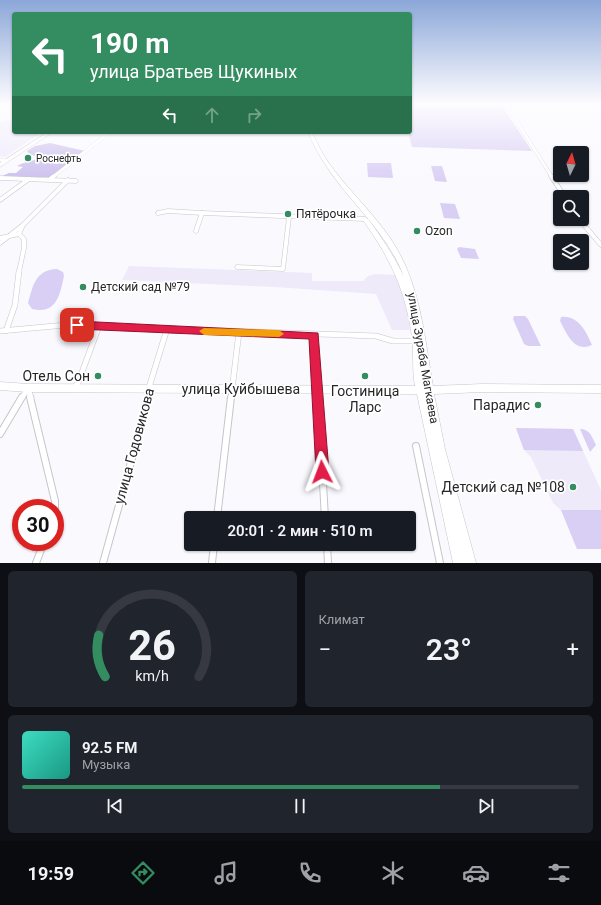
<!DOCTYPE html>
<html lang="ru">
<head>
<meta charset="utf-8">
<style>
	body { margin:0; font-family:Roboto,sans-serif; background:#20242c; color:#f1f3f6; height:100vh; display:flex; flex-direction:column; font-size:15px; white-space:nowrap }
	* { box-sizing:border-box; margin:0 }
	p { font-size:13px; color:#9ea1a6 }
	.icon { flex:none; width:22px; height:22px; fill:none; stroke:currentColor; stroke-width:2; stroke-linecap:round; stroke-linejoin:round }
	.map { position:relative; height:563px; overflow:hidden }
	.sheet { display:flex; flex-direction:column; gap:8px; padding:8px; background:#0d0f14; flex:1 }
	.sheet>* { flex:none }
	.hud { position:absolute; left:12px; top:12px; width:400px; height:122px; border-radius:4px; box-shadow:0 1px 3px #0004; background:#348c61; color:#fff; overflow:hidden }
	.needle { width:26px; rotate:5deg }
	.buttons { position:absolute; left:553px; top:146px; display:grid; gap:8px }
	.buttons a { display:grid; place-items:center; width:36px; height:36px; border-radius:4px; background:#171b24; box-shadow:0 1px 3px #0004; font-size:20px }
	.speed { position:absolute; left:12px; top:499px; display:flex; gap:8px; font-size:20px; font-weight:700; text-align:center }
	.speed>* { display:grid; place-content:center; width:52px; height:52px; border-radius:50%; background:#171b24; box-shadow:0 1px 3px #0004; line-height:1 }
	.speed .limit { border:6px solid #d22; background:#fff; color:#111 }
	.pin { position:absolute; display:grid; place-items:center; width:34px; height:34px; color:#fff; margin:-17px; border-radius:8px; box-shadow:0 2px 6px #0006 }
	.me { position:absolute; width:44px; margin:-22px; rotate:357deg; stroke-linejoin:round; filter:drop-shadow(0 0 3px #0008) }
	.turn { display:flex; align-items:center; gap:14px; height:84px; padding:0 12px; font-size:18px }
	.turn .icon { width:52px; height:52px; stroke-width:2.5 }
	.turn b { display:block; font-size:28px; line-height:34px }
	.lanes { display:flex; align-items:center; height:38px; padding:0 12px; background:#0003; justify-content:center; gap:20px; direction:ltr }
	.lanes .off { opacity:.35 }
	.big { font-size:30px; font-weight:600; line-height:1.1 }
	.sheet .widget { flex:1; display:flex; flex-direction:column; justify-content:center; gap:6px; min-width:0; padding:0 14px; border-radius:6px; background:#20242c }
	.sheet .dial { align-items:center; gap:0 }
	.dial svg { height:104px; overflow:visible; fill:none; stroke:#363941; stroke-width:7; stroke-linecap:round; text-anchor:middle }
	.dial text { fill:#f1f3f6; stroke:none }
	.song { display:flex; align-items:center; gap:12px }
	.cover { width:48px; height:48px; border-radius:6px; background:linear-gradient(135deg,hsl(170 70% 55%),hsl(170 70% 35%)) }
	.played { height:4px; border-radius:2px; background:linear-gradient(90deg,#348c61 75%,#363941 75%) }
	.keys { display:flex; justify-content:space-around; direction:ltr }
	.heat { display:flex; justify-content:space-between; align-items:center; font-size:22px; direction:ltr }
	.sheet .tiles { flex:1; display:grid; gap:8px; grid-template-columns:1fr 1fr }
	.widget:last-child { grid-column:span 2 }
	.trip { position:absolute; left:184px; top:511px; width:232px; height:40px; border-radius:4px; background:#171b24; box-shadow:0 1px 3px #0004; font-weight:600; line-height:40px; text-align:center }
	.dock { display:flex; height:64px; justify-content:space-around; align-items:center; background:#090b0e; color:#9ea1a6 }
	.dock .icon { width:28px; height:28px }
	.dock .on { color:#348c61 }
	.dock b { font-size:18px; color:#f1f3f6 }
	.map>svg:first-child { display:block }
	.built { fill:#eeeafa }
	.green { fill:#d9cff5 }
	.forest { fill:#cbbfed }
	.lines { fill:none; stroke-linecap:round; stroke-linejoin:round }
	.street-far3-casing { stroke:#c7c5cd; stroke-width:3.5 }
	.street-far2-casing { stroke:#c7c5cd; stroke-width:5 }
	.street-far1-casing { stroke:#c7c5cd; stroke-width:6 }
	.street-casing { stroke:#c7c5cd; stroke-width:8 }
	.secondary-casing { stroke:#c7c5cd; stroke-width:1 }
	.street-far3 { stroke:#fff; stroke-width:3 }
	.street-far2 { stroke:#fff; stroke-width:4 }
	.street-far1 { stroke:#fff; stroke-width:5 }
	.street { stroke:#fff; stroke-width:6 }
	.secondary { fill:#fff; fill-rule:evenodd }
	.route { fill:#e11d48; stroke:#92132f }
	.slow { fill:#f59e0b }
	.poi-dot { fill:#348c61; stroke:#fff; stroke-width:1.5 }
	.labels { text-anchor:middle; stroke-width:3.5; stroke-linejoin:round; paint-order:stroke }
	.far-poi-label { font-size:10px; fill:#272629; stroke:#fff; text-anchor:start }
	.poi-label { font-size:12px; fill:#272629; stroke:#fff; text-anchor:start }
	.street-label { font-size:12px; fill:#272629; stroke:#fff }
	.near-poi-label { font-size:14px; fill:#272629; stroke:#fff; text-anchor:end }
	.near-street-label { font-size:14px; fill:#272629; stroke:#fff }
</style>
</head>
<body>
<div class="map">
<svg width="601" height="563" viewBox="0 0 601 563">
	<rect width="100%" height="100%" fill="#faf9fe"/>
	<g class="built">
		<polygon points="5,120 14,121 14,132 42,132 5,157 0,156 0,122"/>
		<polygon points="129,266 312,273 312,281 363,281 368,276 375,274 397,275 407,307 410,330 392,330 376,294 275,287 122,280"/>
		<polygon points="516,428 573,429 601,490 601,549 577,549 561,510 553,503 531,457 524,450"/>
	</g>
	<g class="green">
		<polygon points="410,103 500,103 532,151 412,147 408,132 410,132"/>
		<polygon points="367,163 391,163 393,178 368,177"/>
		<polygon points="431,166 442,166 447,182 435,181"/>
		<polygon points="440,203 455,204 460,219 444,218"/>
		<polygon points="459,247 475,249 479,259 461,258 457,249"/>
		<path d="M 57,269 L 63,272 L 64,276 C 60,294 57,315 32,309 L 28,303 C 33,286 35,270 57,269 Z"/>
		<polygon points="514,316 525,316 528,319 541,346 528,346 524,344 513,319"/>
		<path d="M 561,317 C 578,315 586,331 592,345 C 574,353 567,334 560,321 Z"/>
		<polygon points="516,428 573,429 583,451 524,450"/>
		<path d="M 580,429 C 590,429 592,437 596,445 L 590,452 Z"/>
		<polygon points="561,510 601,510 601,549 577,549"/>
	</g>
	<path class="forest" d="M 50,143 L 85,151 L 50,177 L 0,177 L 9,173 L 16,173 L 23,167 L 17,166 C 25,161 32,163 39,157 L 29,154 L 27,151 L 35,146 Z"/>
	<g class="lines">
		<g class="street-far3-casing">
			<g id="street-far3">
				<polyline points="505,103 552,177"/>
				<polyline points="0,160 6,161"/>
				<polyline points="53,177 110,132"/>
			</g>
		</g>
		<g class="street-far2-casing">
			<g id="street-far2">
				<polyline points="551,176 565,197"/>
				<polyline points="0,178 76,181"/>
				<polyline points="50,179 54,176"/>
				<polyline points="0,200 29,179"/>
				<polyline points="158,213 168,211 202,213"/>
				<polyline points="579,219 601,245"/>
				<polyline points="196,231 202,213 365,219"/>
				<polyline points="0,238 19,234"/>
				<polyline points="0,243 23,225 68,180"/>
				<polyline points="237,267 283,269 289,217"/>
				<polyline points="19,272 24,248 24,239 19,234 23,225"/>
			</g>
		</g>
		<g class="street-far1-casing">
			<g id="street-far1">
				<polyline points="0,331 66,325 376,336 393,341 416,341"/>
				<polyline points="6,331 15,305 19,271"/>
				<polyline points="314,335 318,398"/>
				<polyline points="28,388 31,398"/>
				<polyline points="73,388 78,383 99,326"/>
				<polyline points="22,398 28,388"/>
				<polyline points="149,398 150,384 167,329"/>
				<polyline points="231,398 239,332"/>
			</g>
		</g>
		<g class="street-casing">
			<g id="street">
				<polyline points="30,397 55,501 55,513"/>
				<polyline points="318,397 325,518"/>
				<polyline points="0,434 22,397"/>
				<polyline points="416,446 440,563"/>
				<polyline points="217,518 231,397"/>
				<polyline points="327,544 328,563"/>
				<polyline points="36,563 44,542"/>
				<polyline points="103,563 149,397"/>
				<polyline points="212,563 214,544"/>
			</g>
		</g>
		<g class="secondary-casing">
			<g id="secondary">
				<polygon points="48,132 53,132 0,167 0,163"/>
				<path d="M 308,132 L 312,132 C 318,144 323,156 331,166 C 352,195 380,219 397,249 C 421,291 425,340 433,386 L 482,384 L 601,385 L 601,393 L 482,392 L 434,394 L 445,449 L 476,563 L 453,563 L 417,394 L 28,392 L 0,390 L 0,382 L 28,384 L 415,386 C 412,371 414,353 412,337 C 406,291 390,258 363,220 L 364,219 L 368,219 C 382,238 394,256 404,277 C 388,233 352,205 327,167 C 319,156 313,144 308,132 Z"/>
			</g>
		</g>
		<use href="#street-far3" class="street-far3"/>
		<use href="#street-far2" class="street-far2"/>
		<use href="#street-far1" class="street-far1"/>
		<use href="#street" class="street"/>
		<use href="#secondary" class="secondary"/>
	</g>
	<linearGradient id="sky" x2="0" y2="1"><stop stop-color="#8ba7d8"/><stop offset="0.57" stop-color="#fdfcff"/><stop offset="1" stop-color="#fdfcff" stop-opacity="0"/></linearGradient>
	<rect width="601" height="182" fill="url(#sky)"/>
	<polygon class="route" points="77,321 318,333 329,472 327,476 322,478 318,476 316,472 309,339 77,329 72,325"/>
	<polygon class="slow" points="204,328 279,330 284,334 279,337 204,335 199,331"/>
	<g class="poi-dot">
		<circle cx="28" cy="158" r="4"/>
		<circle cx="288" cy="214" r="4"/>
		<circle cx="417" cy="231" r="4"/>
		<circle cx="83" cy="287" r="4"/>
		<circle cx="98" cy="376" r="4"/>
		<circle cx="365" cy="376" r="4"/>
		<circle cx="538" cy="405" r="4"/>
		<circle cx="573" cy="487" r="4"/>
	</g>
	<g class="labels">
		<g class="far-poi-label">
			<text x="36" y="162">Роснефть</text>
		</g>
		<g class="poi-label">
			<text x="296" y="218">Пятёрочка</text>
			<text x="425" y="235">Ozon</text>
			<text x="91" y="291">Детский сад №79</text>
		</g>
		<g class="street-label">
			<text transform="translate(423 358) rotate(80)" y="4">улица Зураба Магкаева</text>
		</g>
		<g class="near-poi-label">
			<text x="90" y="381">Отель Сон</text>
			<text x="365" y="396" text-anchor="middle">Гостиница<tspan x="365" dy="16">Ларс</tspan></text>
			<text x="530" y="410">Парадис</text>
			<text x="565" y="492">Детский сад №108</text>
		</g>
		<g class="near-street-label">
			<text x="241" y="394">улица Куйбышева</text>
			<text transform="translate(134 446) rotate(-75)" y="5">улица Годовикова</text>
		</g>
	</g>
</svg>
<div class="buttons">
<a><svg class="needle" viewBox="-14 -14 28 28"><path d="M0-13l5 13h-10z" fill="#e53935"/><path d="M0 13l5-13h-10z" fill="#9ea1a6"/></svg></a>
<a><svg class="icon" aria-label="search" viewBox="0 0 24 24"><circle cx="10" cy="10" r="6"/><path d="M15 15l6 6"/></svg></a>
<a><svg class="icon" aria-label="layers" viewBox="0 0 24 24"><path d="M12 4l9 5-9 5-9-5zM3 14l9 5 9-5"/></svg></a>
</div>
<div class="speed"><div class="limit">30</div></div>
<div class="pin" style="left:77px;top:325px;background:#d93025"><svg class="icon" aria-label="arrive" viewBox="0 0 24 24"><path d="M6 21V4h12l-3 4 3 4H6"/></svg></div>
<svg class="me" style="left:322px;top:472px" viewBox="-20 -20 40 40"><path d="M0-17L14 15 0 8-14 15z" fill="#e11d48" stroke="#fff" stroke-width="4"/></svg>
<div class="trip">20:01 · 2 мин · 510 m</div>
<div class="hud">
<div class="turn"><svg class="icon" aria-label="left" viewBox="0 0 24 24"><path d="M17 20v-9H6M10 6l-5 5 5 5"/></svg><div><b>190 m</b>улица Братьев Щукиных</div></div>
<div class="lanes"><svg class="icon" aria-label="left" viewBox="0 0 24 24"><path d="M17 20v-9H6M10 6l-5 5 5 5"/></svg><svg class="icon off" aria-label="ahead" viewBox="0 0 24 24"><path d="M12 20V5M6 11l6-6 6 6"/></svg><svg class="icon off" aria-label="right" viewBox="0 0 24 24"><path d="M7 20v-9h11M14 6l5 5-5 5"/></svg></div>
</div>
</div>
<section class="sheet">
<div class="tiles">
<div class="widget dial"><svg viewBox="0 0 100 80">
<path d="M14 69A42 42 0 1 1 86 69"/>
<path d="M14 69A42 42 0 0 1 9 37" stroke="#348c61"/>
<text x="50" y="56" font-size="32" font-weight="700">26</text>
<text x="50" y="72" font-size="11">km/h</text>
</svg></div>
<div class="widget"><p>Климат</p>
<div class="heat"><a>−</a><b class="big">23°</b><a>+</a></div>
</div>
<div class="widget">
<div class="song"><i class="cover"></i><div><b>92.5 FM</b><p>Музыка</p></div></div>
<div class="played"></div>
<div class="keys"><svg class="icon" aria-label="previous" viewBox="0 0 24 24"><path d="M18 5L8 12l10 7zM5 5v14"/></svg><svg class="icon" aria-label="pause" viewBox="0 0 24 24"><path d="M8 5v14M16 5v14"/></svg><svg class="icon" aria-label="next" viewBox="0 0 24 24"><path d="M6 5l10 7-10 7zM19 5v14"/></svg></div>
</div>
</div>
</section>
<nav class="dock">
<b>19:59</b>
<svg class="icon on" aria-label="directions" viewBox="0 0 24 24"><path d="M12 3l9 9-9 9-9-9zM9 14v-3h6M13 9l2 2-2 2"/></svg>
<svg class="icon" aria-label="music" viewBox="0 0 24 24"><path d="M9 18V5l10-2v13"/><circle cx="6" cy="18" r="3"/><circle cx="16" cy="16" r="3"/></svg>
<svg class="icon" aria-label="phone" viewBox="0 0 24 24"><path d="M5 4h4l2 5-3 2q2 4 5 5l2-3 5 2v4C11 20 4 13 5 4z"/></svg>
<svg class="icon" aria-label="climate" viewBox="0 0 24 24"><path d="M12 3v18M4 7l16 10M4 17L20 7"/></svg>
<svg class="icon" aria-label="car" viewBox="0 0 24 24"><path d="M5 17H2v-5l4-1 3-4h7l3 4 3 1v5h-3M9 17h6M6 11h13"/><circle cx="7" cy="17" r="2"/><circle cx="17" cy="17" r="2"/></svg>
<svg class="icon" aria-label="filters" viewBox="0 0 24 24"><path d="M4 7h16M4 17h16"/><circle cx="9" cy="7" r="2"/><circle cx="15" cy="17" r="2"/></svg>
</nav>
</body>
</html>
